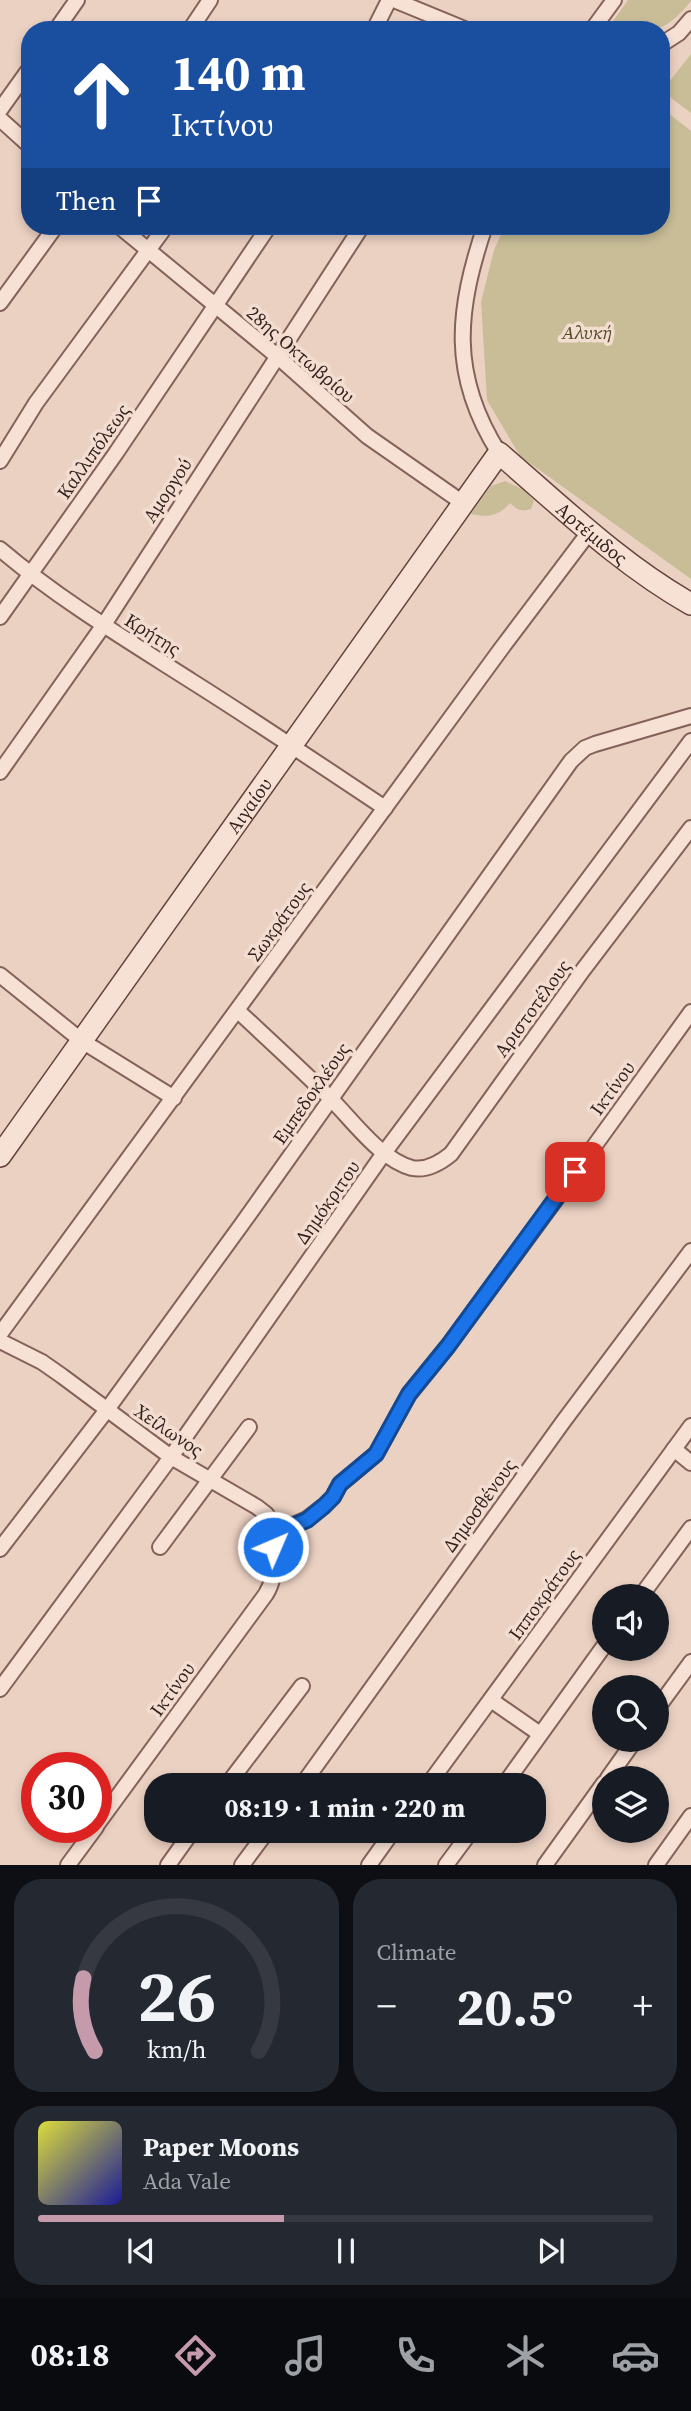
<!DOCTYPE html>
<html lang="en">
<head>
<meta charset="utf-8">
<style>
	body { margin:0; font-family:"Source Serif 4",serif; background:#242831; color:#f1f3f6; height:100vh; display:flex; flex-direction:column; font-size:26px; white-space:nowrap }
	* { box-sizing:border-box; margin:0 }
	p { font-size:23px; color:#9ea1a6 }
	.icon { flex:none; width:38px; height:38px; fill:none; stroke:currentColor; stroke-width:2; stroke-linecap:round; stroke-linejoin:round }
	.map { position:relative; height:1865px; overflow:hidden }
	.drawer { display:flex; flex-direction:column; gap:14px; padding:14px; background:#0d0f14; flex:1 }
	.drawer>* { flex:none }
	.banner { position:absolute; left:21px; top:21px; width:649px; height:214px; border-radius:28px; box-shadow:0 4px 10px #0003; background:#1a4fa0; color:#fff; overflow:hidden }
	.controls { position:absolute; left:592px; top:1584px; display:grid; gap:14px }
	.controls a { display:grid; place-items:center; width:77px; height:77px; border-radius:50%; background:#171b24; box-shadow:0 4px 10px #0003; font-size:35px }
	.speed { position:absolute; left:21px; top:1752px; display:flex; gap:14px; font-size:35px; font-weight:700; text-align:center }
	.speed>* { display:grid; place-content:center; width:91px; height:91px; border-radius:50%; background:#171b24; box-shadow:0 4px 10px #0003; line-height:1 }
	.speed .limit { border:10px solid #d22; background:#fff; color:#111 }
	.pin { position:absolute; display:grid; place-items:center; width:60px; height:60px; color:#fff; margin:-30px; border-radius:14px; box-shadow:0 4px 10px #0006 }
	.me { position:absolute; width:77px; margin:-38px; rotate:45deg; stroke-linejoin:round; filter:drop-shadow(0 0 5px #0008) }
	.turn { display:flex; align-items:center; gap:24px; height:147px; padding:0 35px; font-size:32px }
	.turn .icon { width:91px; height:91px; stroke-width:2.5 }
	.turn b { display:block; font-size:49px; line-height:60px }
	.then { display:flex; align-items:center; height:66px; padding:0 35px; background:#0003; gap:14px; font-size:26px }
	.big { font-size:52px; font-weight:700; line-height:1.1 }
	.drawer .tile { flex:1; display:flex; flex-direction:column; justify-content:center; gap:10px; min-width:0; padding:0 24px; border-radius:28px; background:#242831 }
	.drawer .dial { align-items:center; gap:0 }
	.dial svg { height:182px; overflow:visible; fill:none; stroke:#363941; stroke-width:7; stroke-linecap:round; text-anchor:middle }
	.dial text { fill:#f1f3f6; stroke:none }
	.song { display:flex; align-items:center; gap:21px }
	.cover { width:84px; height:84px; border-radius:10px; background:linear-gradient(135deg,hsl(60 70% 55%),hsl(240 70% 35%)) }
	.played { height:7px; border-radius:4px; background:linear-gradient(90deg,#c59aab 40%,#363941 40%) }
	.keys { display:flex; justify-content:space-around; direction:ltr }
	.heat { display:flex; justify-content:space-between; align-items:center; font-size:38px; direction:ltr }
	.drawer .tiles { flex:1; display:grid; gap:14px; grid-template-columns:1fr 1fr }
	.tile:last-child { grid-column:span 2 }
	.trip { position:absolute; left:144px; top:1773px; width:402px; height:70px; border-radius:28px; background:#171b24; box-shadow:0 4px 10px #0003; font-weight:700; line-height:70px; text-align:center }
	.tab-bar { display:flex; height:112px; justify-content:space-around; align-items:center; background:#090b0e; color:#9ea1a6 }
	.tab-bar .icon { width:49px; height:49px }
	.tab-bar .selected { color:#c59aab }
	.tab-bar b { font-size:32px; color:#f1f3f6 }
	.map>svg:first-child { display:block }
	.green { fill:#c8bd97 }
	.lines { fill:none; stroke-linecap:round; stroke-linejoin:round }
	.street-casing { stroke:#84625a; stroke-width:18 }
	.secondary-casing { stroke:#66443e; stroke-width:24 }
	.street { stroke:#f7e1d5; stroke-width:14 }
	.secondary { stroke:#f7e1d5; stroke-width:21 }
	.route-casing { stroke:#114b97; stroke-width:18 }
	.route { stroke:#1a73e8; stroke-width:12 }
	.labels { text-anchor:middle; stroke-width:7; stroke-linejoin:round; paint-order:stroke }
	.park-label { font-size:19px; font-style:italic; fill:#504c25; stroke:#f3ddd1 }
	.street-label { font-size:19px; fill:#34211e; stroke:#f3ddd1 }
</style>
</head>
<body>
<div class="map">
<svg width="691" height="1865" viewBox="0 0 691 1865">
	<rect width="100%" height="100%" fill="#ebd1c2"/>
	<g class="green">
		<path d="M 628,0 L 691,0 L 691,1 C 661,38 651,30 607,30 Z"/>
		<polygon points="691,54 691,113 662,91"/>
		<polygon points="662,108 691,131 691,579 520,456 487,400 481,302 494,250 505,226 662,226"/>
		<path d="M 505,481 L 522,489 L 534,500 L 531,509 C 521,512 517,510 510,503 C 499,516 487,518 471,514 L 491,486 Z"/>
	</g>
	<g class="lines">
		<g class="street-casing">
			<g id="street">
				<polyline points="394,0 467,30"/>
				<polyline points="56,30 77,0"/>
				<polyline points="190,30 210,0"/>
				<polyline points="374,30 389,0"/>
				<polyline points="592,30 614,0"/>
				<polyline points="662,44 679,33 691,19"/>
				<polyline points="0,110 30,68"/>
				<polyline points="0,119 30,146"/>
				<polyline points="119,226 277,356 367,436 463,503"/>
				<path d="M 485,226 C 457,310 449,374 499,453"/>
				<polyline points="0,303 56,226"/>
				<polyline points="0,461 36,403 166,226"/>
				<path d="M 0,549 C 60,600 127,640 193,682 C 258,723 322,766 385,808"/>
				<polyline points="0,617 116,453 269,226"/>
				<polyline points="0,772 103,626 362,226"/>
				<polyline points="0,975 82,1041 174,1098"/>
				<path d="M 238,1011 C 269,1040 301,1069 331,1099 C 353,1121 381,1160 412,1168 C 427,1171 440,1163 451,1154 L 583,970 L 691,828"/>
				<polyline points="0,1334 501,649 590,531"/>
				<path d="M 0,1341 L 42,1362 L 62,1376 L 171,1457 L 257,1507 L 266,1514 L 278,1532 C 266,1557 281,1569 266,1594 L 96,1826"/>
				<polyline points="674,1449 691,1463"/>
				<polyline points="278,1532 307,1519 324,1506 333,1497 340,1484 376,1454 409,1394 448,1346 559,1195 691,1012"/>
				<polyline points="160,1547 249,1427"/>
				<polyline points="0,1549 106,1411 242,1224 571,761 585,748 595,744 691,716"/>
				<polyline points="641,1596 691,1528"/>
				<polyline points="0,1689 171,1457 384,1153 691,741"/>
				<polyline points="491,1700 540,1734"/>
				<polyline points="656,1710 691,1662"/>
				<polyline points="608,1778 635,1740"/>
				<polyline points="227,1785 302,1686"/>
				<polyline points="302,1785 563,1422 691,1251"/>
				<polyline points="428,1785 691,1426"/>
				<polyline points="504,1785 604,1646"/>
				<polyline points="68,1865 96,1827"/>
				<polyline points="168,1865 193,1830"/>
				<polyline points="242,1865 268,1830"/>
				<polyline points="369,1865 394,1830"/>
				<polyline points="446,1865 472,1830"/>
				<polyline points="545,1865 604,1783"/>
				<polyline points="656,1865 691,1816"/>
			</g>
		</g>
		<g class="secondary-casing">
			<g id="secondary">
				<path id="s1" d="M 0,1156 L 499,453 C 561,506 620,564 691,604"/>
			</g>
		</g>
		<use href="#street" class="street"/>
		<use href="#secondary" class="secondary"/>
	</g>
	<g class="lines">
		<g class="route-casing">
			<polyline id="route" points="273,1547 278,1532 307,1520 324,1506 333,1497 340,1484 376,1454 409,1394 448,1346 575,1172"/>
		</g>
		<use href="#route" class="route"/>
	</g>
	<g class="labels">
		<g class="park-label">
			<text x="587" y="339">Αλυκή</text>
		</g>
		<g class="street-label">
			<text transform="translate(301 354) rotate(41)" y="7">28ης Οκτωβρίου</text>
			<text transform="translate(93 451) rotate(-55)" y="7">Καλλιπόλεως</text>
			<text transform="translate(167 490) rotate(-57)" y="7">Αμοργού</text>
			<text dy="7" stroke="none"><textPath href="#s1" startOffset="985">Αρτέμιδος</textPath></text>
			<text transform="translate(153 634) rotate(32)" y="7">Κρήτης</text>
			<text dy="7" stroke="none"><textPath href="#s1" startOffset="430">Αιγαίου</textPath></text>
			<text transform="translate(279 921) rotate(-54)" y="7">Σωκράτους</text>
			<text transform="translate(532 1008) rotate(-54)" y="7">Αριστοτέλους</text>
			<text transform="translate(612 1088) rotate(-54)" y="7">Ικτίνου</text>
			<text transform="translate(311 1093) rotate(-55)" y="7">Εμπεδοκλέους</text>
			<text transform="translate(327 1202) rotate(-55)" y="7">Δημόκριτου</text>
			<text transform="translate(169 1430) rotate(34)" y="7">Χείλωνος</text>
			<text transform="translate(479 1505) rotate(-54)" y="7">Δημοσθένους</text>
			<text transform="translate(544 1594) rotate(-54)" y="7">Ιπποκράτους</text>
			<text transform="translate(172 1689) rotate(-54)" y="7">Ικτίνου</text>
		</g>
	</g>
</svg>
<div class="controls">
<a><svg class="icon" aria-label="sound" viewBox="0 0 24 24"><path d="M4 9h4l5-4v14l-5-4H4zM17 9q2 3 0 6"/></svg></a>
<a><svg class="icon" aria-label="search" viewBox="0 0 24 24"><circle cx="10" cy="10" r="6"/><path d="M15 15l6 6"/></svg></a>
<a><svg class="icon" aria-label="layers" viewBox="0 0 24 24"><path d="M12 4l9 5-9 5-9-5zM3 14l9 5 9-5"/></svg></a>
</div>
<div class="speed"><div class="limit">30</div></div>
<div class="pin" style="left:575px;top:1172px;background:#d93025"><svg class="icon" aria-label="arrive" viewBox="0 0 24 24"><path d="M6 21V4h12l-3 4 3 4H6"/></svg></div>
<svg class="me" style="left:273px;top:1547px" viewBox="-20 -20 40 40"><circle r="17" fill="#1a73e8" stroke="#fff" stroke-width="3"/><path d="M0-11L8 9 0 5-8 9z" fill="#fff"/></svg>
<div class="trip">08:19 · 1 min · 220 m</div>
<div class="banner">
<div class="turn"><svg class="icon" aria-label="ahead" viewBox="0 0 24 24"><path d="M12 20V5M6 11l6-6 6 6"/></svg><div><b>140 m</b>Ικτίνου</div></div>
<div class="then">Then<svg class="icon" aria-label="arrive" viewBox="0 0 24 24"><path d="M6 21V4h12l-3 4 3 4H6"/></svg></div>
</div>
</div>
<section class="drawer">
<div class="tiles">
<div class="tile dial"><svg viewBox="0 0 100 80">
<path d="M14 69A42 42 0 1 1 86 69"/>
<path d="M14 69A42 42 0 0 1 9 37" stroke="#c59aab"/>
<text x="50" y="56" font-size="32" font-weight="700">26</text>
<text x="50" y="72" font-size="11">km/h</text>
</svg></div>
<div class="tile"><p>Climate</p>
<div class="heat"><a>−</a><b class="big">20.5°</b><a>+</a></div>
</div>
<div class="tile">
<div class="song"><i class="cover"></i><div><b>Paper Moons</b><p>Ada Vale</p></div></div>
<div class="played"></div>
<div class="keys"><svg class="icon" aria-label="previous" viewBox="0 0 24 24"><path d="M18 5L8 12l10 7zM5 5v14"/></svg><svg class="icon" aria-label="pause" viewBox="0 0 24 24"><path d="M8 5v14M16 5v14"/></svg><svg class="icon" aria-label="next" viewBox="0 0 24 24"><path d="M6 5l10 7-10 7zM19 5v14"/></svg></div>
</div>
</div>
</section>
<nav class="tab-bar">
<b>08:18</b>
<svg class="icon selected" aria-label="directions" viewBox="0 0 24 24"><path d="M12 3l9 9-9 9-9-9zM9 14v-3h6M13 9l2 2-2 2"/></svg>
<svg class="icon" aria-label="music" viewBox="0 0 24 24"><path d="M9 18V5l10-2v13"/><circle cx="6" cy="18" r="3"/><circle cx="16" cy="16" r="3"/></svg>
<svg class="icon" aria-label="phone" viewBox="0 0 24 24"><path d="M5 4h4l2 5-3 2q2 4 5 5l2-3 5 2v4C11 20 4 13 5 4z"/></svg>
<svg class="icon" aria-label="climate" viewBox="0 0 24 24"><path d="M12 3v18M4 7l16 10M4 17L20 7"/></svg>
<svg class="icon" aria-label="car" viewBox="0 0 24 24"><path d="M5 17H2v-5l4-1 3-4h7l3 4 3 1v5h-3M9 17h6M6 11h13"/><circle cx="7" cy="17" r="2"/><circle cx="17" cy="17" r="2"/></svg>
</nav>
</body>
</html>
